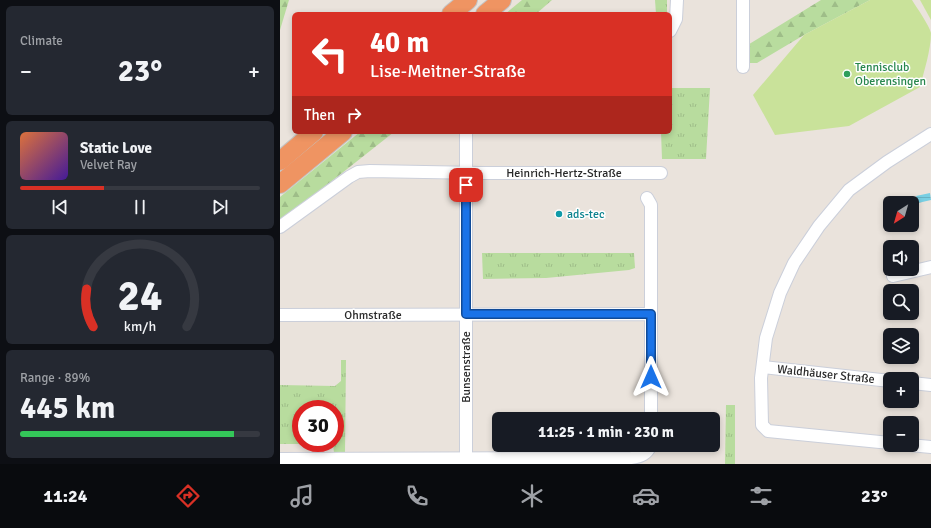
<!DOCTYPE html>
<html lang="en">
<head>
<meta charset="utf-8">
<style>
	body { margin:0; font-family:Signika,sans-serif; background:#242831; color:#f1f3f6; height:100vh; display:flex; flex-direction:column; font-size:15px; white-space:nowrap }
	* { box-sizing:border-box; margin:0 }
	p { font-size:13px; color:#9ea1a6 }
	.icon { flex:none; width:22px; height:22px; fill:none; stroke:currentColor; stroke-width:2; stroke-linecap:round; stroke-linejoin:round }
	.map { position:relative; flex:1; overflow:hidden }
	.panel { display:flex; flex-direction:column; gap:6px; padding:6px; background:#0d0f14; width:280px }
	.panel>* { flex:none }
	.top-card { position:absolute; left:12px; top:12px; width:380px; height:122px; border-radius:6px; box-shadow:0 2px 6px #0003; background:#d93025; color:#fff; overflow:hidden }
	.needle { width:26px; rotate:217deg }
	.buttons { position:absolute; left:603px; top:196px; display:grid; gap:8px }
	.buttons a { display:grid; place-items:center; width:36px; height:36px; border-radius:6px; background:#171b24; box-shadow:0 2px 6px #0003; font-size:20px }
	.speed { position:absolute; left:12px; top:400px; display:flex; gap:8px; font-size:20px; font-weight:700; text-align:center }
	.speed>* { display:grid; place-content:center; width:52px; height:52px; border-radius:50%; background:#171b24; box-shadow:0 2px 6px #0003; line-height:1 }
	.speed .limit { border:6px solid #d22; background:#fff; color:#111 }
	.pin { position:absolute; display:grid; place-items:center; width:34px; height:34px; color:#fff; margin:-17px; border-radius:8px; box-shadow:0 2px 6px #0006 }
	.me { position:absolute; width:44px; margin:-22px; rotate:0deg; stroke-linejoin:round; filter:drop-shadow(0 0 3px #0008) }
	.turn { display:flex; align-items:center; gap:14px; height:84px; padding:0 12px; font-size:18px }
	.turn .icon { width:52px; height:52px; stroke-width:2.5 }
	.turn b { display:block; font-size:28px; line-height:34px }
	.then { display:flex; align-items:center; height:38px; padding:0 12px; background:#0003; gap:8px; font-size:15px }
	.big { font-size:30px; font-weight:700; line-height:1.1 }
	.panel .widget { flex:1; display:flex; flex-direction:column; justify-content:center; gap:6px; min-width:0; padding:0 14px; border-radius:6px; background:#242831 }
	.panel .dial { align-items:center; gap:0 }
	.dial svg { height:104px; overflow:visible; fill:none; stroke:#363941; stroke-width:7; stroke-linecap:round; text-anchor:middle }
	.dial text { fill:#f1f3f6; stroke:none }
	.song { display:flex; align-items:center; gap:12px }
	.cover { width:48px; height:48px; border-radius:6px; background:linear-gradient(135deg,hsl(20 70% 55%),hsl(260 70% 35%)) }
	.played { height:4px; border-radius:2px; background:linear-gradient(90deg,#d93025 35%,#363941 35%) }
	.keys { display:flex; justify-content:space-around; direction:ltr }
	.heat { display:flex; justify-content:space-between; align-items:center; font-size:22px; direction:ltr }
	.charge { height:6px; border-radius:3px; background:linear-gradient(90deg,#34c759 89%,#363941 0) }
	.trip { position:absolute; left:212px; top:412px; width:228px; height:40px; border-radius:6px; background:#171b24; box-shadow:0 2px 6px #0003; font-weight:700; line-height:40px; text-align:center }
	.tab-bar { display:flex; height:64px; justify-content:space-around; align-items:center; background:#090b0e; color:#9ea1a6 }
	.tab-bar .icon { width:28px; height:28px }
	.tab-bar .active { color:#d93025 }
	.tab-bar b { font-size:18px; color:#f1f3f6 }
	main { display:flex; flex:1; min-height:0 }
	.map>svg:first-child { display:block }
	.grass { fill:url(#grass-tufts); fill-rule:evenodd }
	.forest { fill:url(#forest-firs) }
	.pitch { fill:#c9e29a }
	.water { fill:url(#water-rules) }
	.lines { fill:none; stroke-linecap:round; stroke-linejoin:round }
	.minor-casing { stroke:#cbcfda; stroke-width:14 }
	.highway-casing { stroke:#c3c3c3; stroke-width:20 }
	.minor { stroke:#fff; stroke-width:12 }
	.highway { stroke:#ef9462; stroke-width:18 }
	.route-casing { stroke:#114b97; stroke-width:10 }
	.route { stroke:#1a73e8; stroke-width:7 }
	.leisure-dot { fill:#2e9e5b; stroke:#fff; stroke-width:1.5 }
	.culture-dot { fill:#0f9aa8; stroke:#fff; stroke-width:1.5 }
	.labels { text-anchor:middle; stroke-width:3; stroke-linejoin:round; paint-order:stroke }
	.leisure-label { font-size:12px; fill:#27864d; stroke:#fff; text-anchor:start }
	.street-label { font-size:12px; fill:#292929; stroke:#fff }
	.culture-label { font-size:12px; fill:#0d838f; stroke:#fff; text-anchor:start }
</style>
</head>
<body>
<main>
<section class="panel">
<div class="widget"><p>Climate</p>
<div class="heat"><a>−</a><b class="big">23°</b><a>+</a></div>
</div>
<div class="widget">
<div class="song"><i class="cover"></i><div><b>Static Love</b><p>Velvet Ray</p></div></div>
<div class="played"></div>
<div class="keys"><svg class="icon" aria-label="previous" viewBox="0 0 24 24"><path d="M18 5L8 12l10 7zM5 5v14"/></svg><svg class="icon" aria-label="pause" viewBox="0 0 24 24"><path d="M8 5v14M16 5v14"/></svg><svg class="icon" aria-label="next" viewBox="0 0 24 24"><path d="M6 5l10 7-10 7zM19 5v14"/></svg></div>
</div>
<div class="widget dial"><svg viewBox="0 0 100 80">
<path d="M14 69A42 42 0 1 1 86 69"/>
<path d="M14 69A42 42 0 0 1 9 40" stroke="#d93025"/>
<text x="50" y="56" font-size="32" font-weight="700">24</text>
<text x="50" y="72" font-size="11">km/h</text>
</svg></div>
<div class="widget"><p>Range · 89%</p><b class="big">445 km</b><div class="charge"></div></div>
</section>
<div class="map">
<svg width="651" height="464" viewBox="0 0 651 464">
	<defs>
		<pattern id="grass-tufts" width="24" height="20" patternUnits="userSpaceOnUse"><rect width="24" height="20" fill="#b8dc9e"/><path d="M3 7l-1-3M5 7V3M7 7l1-3M15 17l-1-3M17 17v-4M19 17l1-3" fill="none" stroke="#9ebd88"/></pattern>
		<pattern id="forest-firs" width="22" height="20" patternUnits="userSpaceOnUse"><rect width="22" height="20" fill="#b8dc9e"/><path d="M5 1l3.5 6h-7zM16 11l3.5 6h-7z" fill="#9ebd88"/></pattern>
		<pattern id="water-rules" width="6" height="5" patternUnits="userSpaceOnUse"><rect width="6" height="5" fill="#78cfe3"/><path d="M0 2.5h6" fill="none" stroke="#68b2c3"/></pattern>
	</defs>
	<rect width="100%" height="100%" fill="#eae3dc"/>
	<g class="grass">
		<polygon points="375,0 387,0 387,14 376,14"/>
		<polygon points="390,88 430,88 426,159 382,159 381,132 390,132"/>
		<polygon points="202,253 354,253 355,268 349,270 266,278 203,279"/>
		<path d="M 61,360 L 66,360 L 65,452 L 54,453 L 53,444 L 0,444 L 0,385 L 55,386 L 61,381 ZM 21,409 L 55,409 L 55,443 L 21,443 Z"/>
		<polygon points="446,405 455,405 455,464 445,464"/>
	</g>
	<g class="forest">
		<polygon points="0,0 9,0 0,30"/>
		<polygon points="242,0 272,0 256,14 225,14"/>
		<polygon points="541,0 590,0 524,35 477,63 467,63 466,46"/>
		<polygon points="80,132 114,132 0,222 0,197"/>
	</g>
	<g class="pitch">
		<path d="M 590,0 L 632,0 C 637,8 649,25 651,33 C 651,50 644,71 640,87 L 569,126 L 495,135 L 473,95 L 524,35 Z"/>
		<polygon points="640,0 651,0 651,20"/>
	</g>
	<polygon class="water" points="650,193 651,200 638,203 636,196"/>
	<g class="lines">
		<g class="minor-casing">
			<g id="minor">
				<polyline points="463,0 463,67"/>
				<polyline points="390,31 396,19 397,0"/>
				<polyline points="186,132 186,458"/>
				<polyline points="367,198 371,205 371,314"/>
				<polyline points="0,227 69,177 78,172 90,171 199,173 381,173"/>
				<polyline points="613,276 651,267"/>
				<polyline points="0,315 371,314 371,419"/>
				<polyline points="483,367 610,381"/>
				<polyline points="632,383 651,385"/>
				<polyline points="610,443 488,431 482,425 481,378 486,338 500,293 514,263 539,226 569,190 607,162 651,134"/>
				<polyline points="630,445 651,447"/>
				<path d="M 0,459 L 351,458 C 361,457 367,454 371,445"/>
			</g>
		</g>
		<g class="highway-casing">
			<g id="highway">
				<polyline points="171,14 188,0"/>
				<polyline points="205,14 222,0"/>
				<polyline points="0,161 34,132"/>
				<polyline points="0,184 63,132"/>
			</g>
		</g>
		<use href="#minor" class="minor"/>
		<use href="#highway" class="highway"/>
	</g>
	<g class="lines">
		<g class="route-casing">
			<polyline id="route" points="186,185 186,314 371,314 371,377"/>
		</g>
		<use href="#route" class="route"/>
	</g>
	<circle class="leisure-dot" cx="567" cy="74" r="4"/>
	<circle class="culture-dot" cx="279" cy="214" r="4"/>
	<g class="labels">
		<g class="leisure-label">
			<text x="575" y="71">Tennisclub<tspan x="575" dy="14">Oberensingen</tspan></text>
		</g>
		<g class="street-label">
			<text x="284" y="177">Heinrich-Hertz-Straße</text>
			<text x="93" y="319">Ohmstraße</text>
			<text transform="translate(186 367) rotate(-90)" y="4">Bunsenstraße</text>
			<text transform="translate(546 374) rotate(6)" y="4">Waldhäuser Straße</text>
		</g>
		<g class="culture-label">
			<text x="287" y="218">ads-tec</text>
		</g>
	</g>
</svg>
<div class="buttons">
<a><svg class="needle" viewBox="-14 -14 28 28"><path d="M0-13l5 13h-10z" fill="#e53935"/><path d="M0 13l5-13h-10z" fill="#9ea1a6"/></svg></a>
<a><svg class="icon" aria-label="sound" viewBox="0 0 24 24"><path d="M4 9h4l5-4v14l-5-4H4zM17 9q2 3 0 6"/></svg></a>
<a><svg class="icon" aria-label="search" viewBox="0 0 24 24"><circle cx="10" cy="10" r="6"/><path d="M15 15l6 6"/></svg></a>
<a><svg class="icon" aria-label="layers" viewBox="0 0 24 24"><path d="M12 4l9 5-9 5-9-5zM3 14l9 5 9-5"/></svg></a>
<a>+</a>
<a>−</a>
</div>
<div class="speed"><div class="limit">30</div></div>
<div class="pin" style="left:186px;top:185px;background:#d93025"><svg class="icon" aria-label="arrive" viewBox="0 0 24 24"><path d="M6 21V4h12l-3 4 3 4H6"/></svg></div>
<svg class="me" style="left:371px;top:377px" viewBox="-20 -20 40 40"><path d="M0-17L14 15 0 8-14 15z" fill="#1a73e8" stroke="#fff" stroke-width="4"/></svg>
<div class="trip">11:25 · 1 min · 230 m</div>
<div class="top-card">
<div class="turn"><svg class="icon" aria-label="left" viewBox="0 0 24 24"><path d="M17 20v-9H6M10 6l-5 5 5 5"/></svg><div><b>40 m</b>Lise-Meitner-Straße</div></div>
<div class="then">Then<svg class="icon" aria-label="right" viewBox="0 0 24 24"><path d="M7 20v-9h11M14 6l5 5-5 5"/></svg></div>
</div>
</div>
</main>
<nav class="tab-bar">
<b>11:24</b>
<svg class="icon active" aria-label="directions" viewBox="0 0 24 24"><path d="M12 3l9 9-9 9-9-9zM9 14v-3h6M13 9l2 2-2 2"/></svg>
<svg class="icon" aria-label="music" viewBox="0 0 24 24"><path d="M9 18V5l10-2v13"/><circle cx="6" cy="18" r="3"/><circle cx="16" cy="16" r="3"/></svg>
<svg class="icon" aria-label="phone" viewBox="0 0 24 24"><path d="M5 4h4l2 5-3 2q2 4 5 5l2-3 5 2v4C11 20 4 13 5 4z"/></svg>
<svg class="icon" aria-label="climate" viewBox="0 0 24 24"><path d="M12 3v18M4 7l16 10M4 17L20 7"/></svg>
<svg class="icon" aria-label="car" viewBox="0 0 24 24"><path d="M5 17H2v-5l4-1 3-4h7l3 4 3 1v5h-3M9 17h6M6 11h13"/><circle cx="7" cy="17" r="2"/><circle cx="17" cy="17" r="2"/></svg>
<svg class="icon" aria-label="filters" viewBox="0 0 24 24"><path d="M4 7h16M4 17h16"/><circle cx="9" cy="7" r="2"/><circle cx="15" cy="17" r="2"/></svg>
<b>23°</b>
</nav>
</body>
</html>
